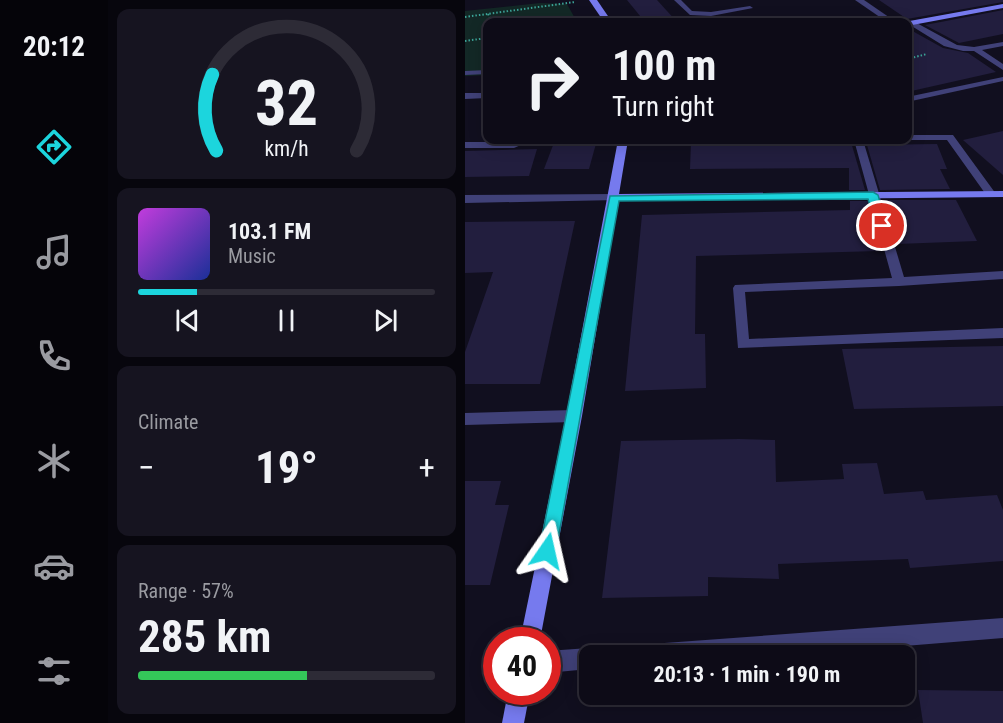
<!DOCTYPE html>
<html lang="en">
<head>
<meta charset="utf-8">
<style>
	body { margin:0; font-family:"Roboto Condensed",sans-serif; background:#161420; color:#f1f3f6; height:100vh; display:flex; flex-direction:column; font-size:22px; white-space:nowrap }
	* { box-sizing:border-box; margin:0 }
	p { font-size:20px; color:#9a9ba1 }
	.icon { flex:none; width:33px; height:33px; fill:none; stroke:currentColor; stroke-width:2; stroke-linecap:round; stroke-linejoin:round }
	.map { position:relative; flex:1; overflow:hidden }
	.drawer { display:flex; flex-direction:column; gap:9px; padding:9px; background:#07060d; width:357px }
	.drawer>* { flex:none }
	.top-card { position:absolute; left:18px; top:18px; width:429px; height:126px; border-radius:12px; box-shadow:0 3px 15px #0003,0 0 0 2px #2d2b36; background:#0d0b17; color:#f1f3f6; overflow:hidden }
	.speed { position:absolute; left:18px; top:627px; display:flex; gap:12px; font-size:30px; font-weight:700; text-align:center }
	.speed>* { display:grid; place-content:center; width:78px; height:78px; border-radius:50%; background:#0d0b17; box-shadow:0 3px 15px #0003,0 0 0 2px #2d2b36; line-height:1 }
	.speed .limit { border:9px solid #d22; background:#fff; color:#111 }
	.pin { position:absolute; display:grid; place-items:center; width:51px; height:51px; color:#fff; margin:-26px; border:3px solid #fff; border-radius:50%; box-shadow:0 2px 6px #0007 }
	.me { position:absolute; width:66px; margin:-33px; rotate:11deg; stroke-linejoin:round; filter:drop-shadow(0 0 4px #0008) }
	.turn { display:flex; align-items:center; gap:21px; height:126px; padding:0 30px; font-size:27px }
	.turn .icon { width:78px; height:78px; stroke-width:2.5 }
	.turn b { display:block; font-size:42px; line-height:51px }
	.big { font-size:45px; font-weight:700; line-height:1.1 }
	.drawer .tile { flex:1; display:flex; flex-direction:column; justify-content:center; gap:9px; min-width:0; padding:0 21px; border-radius:12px; background:#161420 }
	.drawer .dial { align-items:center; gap:0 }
	.dial svg { height:156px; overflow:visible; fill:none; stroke:#2d2b36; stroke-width:7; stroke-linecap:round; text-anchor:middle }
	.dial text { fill:#f1f3f6; stroke:none }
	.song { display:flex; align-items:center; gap:18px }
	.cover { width:72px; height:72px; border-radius:9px; background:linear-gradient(135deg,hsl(290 70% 55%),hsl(230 70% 35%)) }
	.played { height:6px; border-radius:3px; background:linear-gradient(90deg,#1cd5dd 20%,#2d2b36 20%) }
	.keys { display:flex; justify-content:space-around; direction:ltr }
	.heat { display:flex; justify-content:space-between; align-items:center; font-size:33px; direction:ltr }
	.charge { height:9px; border-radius:4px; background:linear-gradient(90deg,#34c759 57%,#2d2b36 0) }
	.trip { position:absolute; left:114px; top:645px; width:336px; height:60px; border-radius:12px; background:#0d0b17; box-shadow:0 3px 15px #0003,0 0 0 2px #2d2b36; font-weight:700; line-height:60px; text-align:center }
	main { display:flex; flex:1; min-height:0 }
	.dock { display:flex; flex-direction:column; width:108px; justify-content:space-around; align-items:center; background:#050409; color:#9a9ba1 }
	.dock .icon { width:42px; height:42px }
	.dock .on { color:#1cd5dd }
	.dock b { font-size:27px; color:#f1f3f6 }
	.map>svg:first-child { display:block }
	.green { fill:#132826 }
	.building { fill:#221e3e }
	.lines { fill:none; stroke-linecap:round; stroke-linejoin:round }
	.path { stroke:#3ca498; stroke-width:2; stroke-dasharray:1.5 2; stroke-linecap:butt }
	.lane { fill:#404178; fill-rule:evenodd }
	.street { fill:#404178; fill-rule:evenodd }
	.secondary { fill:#767aee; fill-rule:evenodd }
	.route { fill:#1cd5dd; stroke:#128a90; stroke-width:1.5 }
</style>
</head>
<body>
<main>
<nav class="dock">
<b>20:12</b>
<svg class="icon on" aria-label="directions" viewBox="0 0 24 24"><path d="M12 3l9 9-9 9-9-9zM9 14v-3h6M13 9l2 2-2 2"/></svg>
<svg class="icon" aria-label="music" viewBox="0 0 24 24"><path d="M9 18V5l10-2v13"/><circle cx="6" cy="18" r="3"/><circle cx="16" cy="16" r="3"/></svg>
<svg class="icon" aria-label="phone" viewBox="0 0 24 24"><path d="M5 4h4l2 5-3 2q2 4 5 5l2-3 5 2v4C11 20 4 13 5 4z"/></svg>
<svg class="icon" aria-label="climate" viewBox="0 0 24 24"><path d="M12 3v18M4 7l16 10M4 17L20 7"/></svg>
<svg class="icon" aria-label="car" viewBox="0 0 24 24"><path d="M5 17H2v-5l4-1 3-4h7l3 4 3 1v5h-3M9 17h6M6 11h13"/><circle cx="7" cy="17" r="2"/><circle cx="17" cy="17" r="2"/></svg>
<svg class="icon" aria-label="filters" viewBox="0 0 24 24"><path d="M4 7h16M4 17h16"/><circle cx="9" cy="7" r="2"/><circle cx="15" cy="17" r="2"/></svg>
</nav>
<section class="drawer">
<div class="tile dial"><svg viewBox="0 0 100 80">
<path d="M14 69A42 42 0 1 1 86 69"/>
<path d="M14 69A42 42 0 0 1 12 30" stroke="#1cd5dd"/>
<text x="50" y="56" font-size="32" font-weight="700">32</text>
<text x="50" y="72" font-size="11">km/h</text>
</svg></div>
<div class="tile">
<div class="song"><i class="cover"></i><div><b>103.1 FM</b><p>Music</p></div></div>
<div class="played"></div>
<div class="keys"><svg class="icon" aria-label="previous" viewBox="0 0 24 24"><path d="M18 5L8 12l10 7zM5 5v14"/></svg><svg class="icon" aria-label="pause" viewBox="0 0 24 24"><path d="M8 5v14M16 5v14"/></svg><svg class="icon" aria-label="next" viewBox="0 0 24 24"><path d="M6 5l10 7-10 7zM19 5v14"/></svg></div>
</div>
<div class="tile"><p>Climate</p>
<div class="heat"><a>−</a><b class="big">19°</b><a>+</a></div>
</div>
<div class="tile"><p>Range · 57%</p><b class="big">285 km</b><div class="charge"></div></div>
</section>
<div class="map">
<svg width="538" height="723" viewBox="0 0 538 723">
	<rect width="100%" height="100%" fill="#110f1f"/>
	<polygon class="green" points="75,3 102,4 112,22 22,22 22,75 0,76 0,11"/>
	<g class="building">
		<polygon points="162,0 192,0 212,22 180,22"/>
		<polygon points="414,0 538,0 538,2 442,19"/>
		<polygon points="538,10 538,34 494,43 460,25"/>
		<polygon points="442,28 478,48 503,53 531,72 442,92"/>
		<polygon points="538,131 538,175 498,140"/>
		<polygon points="90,140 132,140 124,169 79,169"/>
		<polygon points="226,142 386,142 400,190 384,190 384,168 225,169"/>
		<polygon points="472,144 482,169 475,169 485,189 415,190 402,145"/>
		<polygon points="72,149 64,176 0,177 0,151"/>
		<polygon points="418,200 491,200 512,241 432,244"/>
		<polygon points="385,201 403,201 416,245 412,245 414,251 231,256 230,334 240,334 241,388 160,391 177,215 385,210"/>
		<polygon points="110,221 75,384 0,384 0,352 28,272 0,273 0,222"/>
		<polygon points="538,346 538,406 389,409 377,349"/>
		<polygon points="274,439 310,440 311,482 379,479 377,464 412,463 419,494 458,491 461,500 532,495 538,510 538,561 445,568 443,559 313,564 314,579 243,577 243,596 137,598 156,441"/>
		<polygon points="0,481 36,481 30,505 44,505 25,585 0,585"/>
		<polygon points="453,690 538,691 538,723 458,723"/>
	</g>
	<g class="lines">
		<g class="path">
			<polyline points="23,14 27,22"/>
			<polyline points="0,17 110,2"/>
			<polyline points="0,41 22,38"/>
			<polyline points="442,59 462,54"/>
		</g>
		<g class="lane">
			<polygon points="209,0 216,0 227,11 246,12 285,6 288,8 246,16 225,15"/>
			<polygon points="448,21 492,45 509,47 538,42 538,46 517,50 538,64 538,70 509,51 498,51 479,46 445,25 444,23"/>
			<polygon points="22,70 22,74 0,75 0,71"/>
			<polygon points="538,77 538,81 442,102 442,97"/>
			<polygon points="0,93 22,93 22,98 0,99"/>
			<polygon points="442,135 488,135 531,194 530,196 522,196 482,140 439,140 442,140"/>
			<polygon points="55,140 67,140 49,148 0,148 0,142 48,142"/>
			<polygon points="389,140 398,140 439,277 538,271 538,279 434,286 280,292 284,339 538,328 538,338 273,348 268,288 270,285 427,278"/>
			<polygon points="109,410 114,412 116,416 114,420 109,422 0,425 0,413"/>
		</g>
		<g class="street">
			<polygon points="390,0 399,0 431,22 422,22"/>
			<polygon points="149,194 155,198 153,200 0,203 0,195"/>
			<polygon points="538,618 538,638 316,656 162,656 165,649 172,645"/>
			<polygon points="124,648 132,651 133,656 124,656 124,669 82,673 82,651"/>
		</g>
		<g class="secondary">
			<polygon points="124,0 132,0 147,22 139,22"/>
			<polygon points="538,4 538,8 442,26 442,22 439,22"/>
			<polygon points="153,140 163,140 154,194 538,191 538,197 153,201 117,416 75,640 55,640 101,416"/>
			<polygon points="43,692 65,692 59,723 37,723"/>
		</g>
	</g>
	<polygon class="route" points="408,192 413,195 422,226 421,228 417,229 411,226 403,199 154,201 91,551 88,557 82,559 76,557 74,551 145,196"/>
</svg>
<div class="speed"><div class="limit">40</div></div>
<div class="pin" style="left:417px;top:226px;background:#d93025"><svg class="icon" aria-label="arrive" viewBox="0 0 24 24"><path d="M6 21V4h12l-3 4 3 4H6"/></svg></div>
<svg class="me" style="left:82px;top:551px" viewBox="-20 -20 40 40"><path d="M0-17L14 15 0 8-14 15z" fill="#1cd5dd" stroke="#fff" stroke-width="4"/></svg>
<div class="trip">20:13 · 1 min · 190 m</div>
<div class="top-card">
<div class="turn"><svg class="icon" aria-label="right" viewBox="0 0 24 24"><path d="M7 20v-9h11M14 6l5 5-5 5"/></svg><div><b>100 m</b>Turn right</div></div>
</div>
</div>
</main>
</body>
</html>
